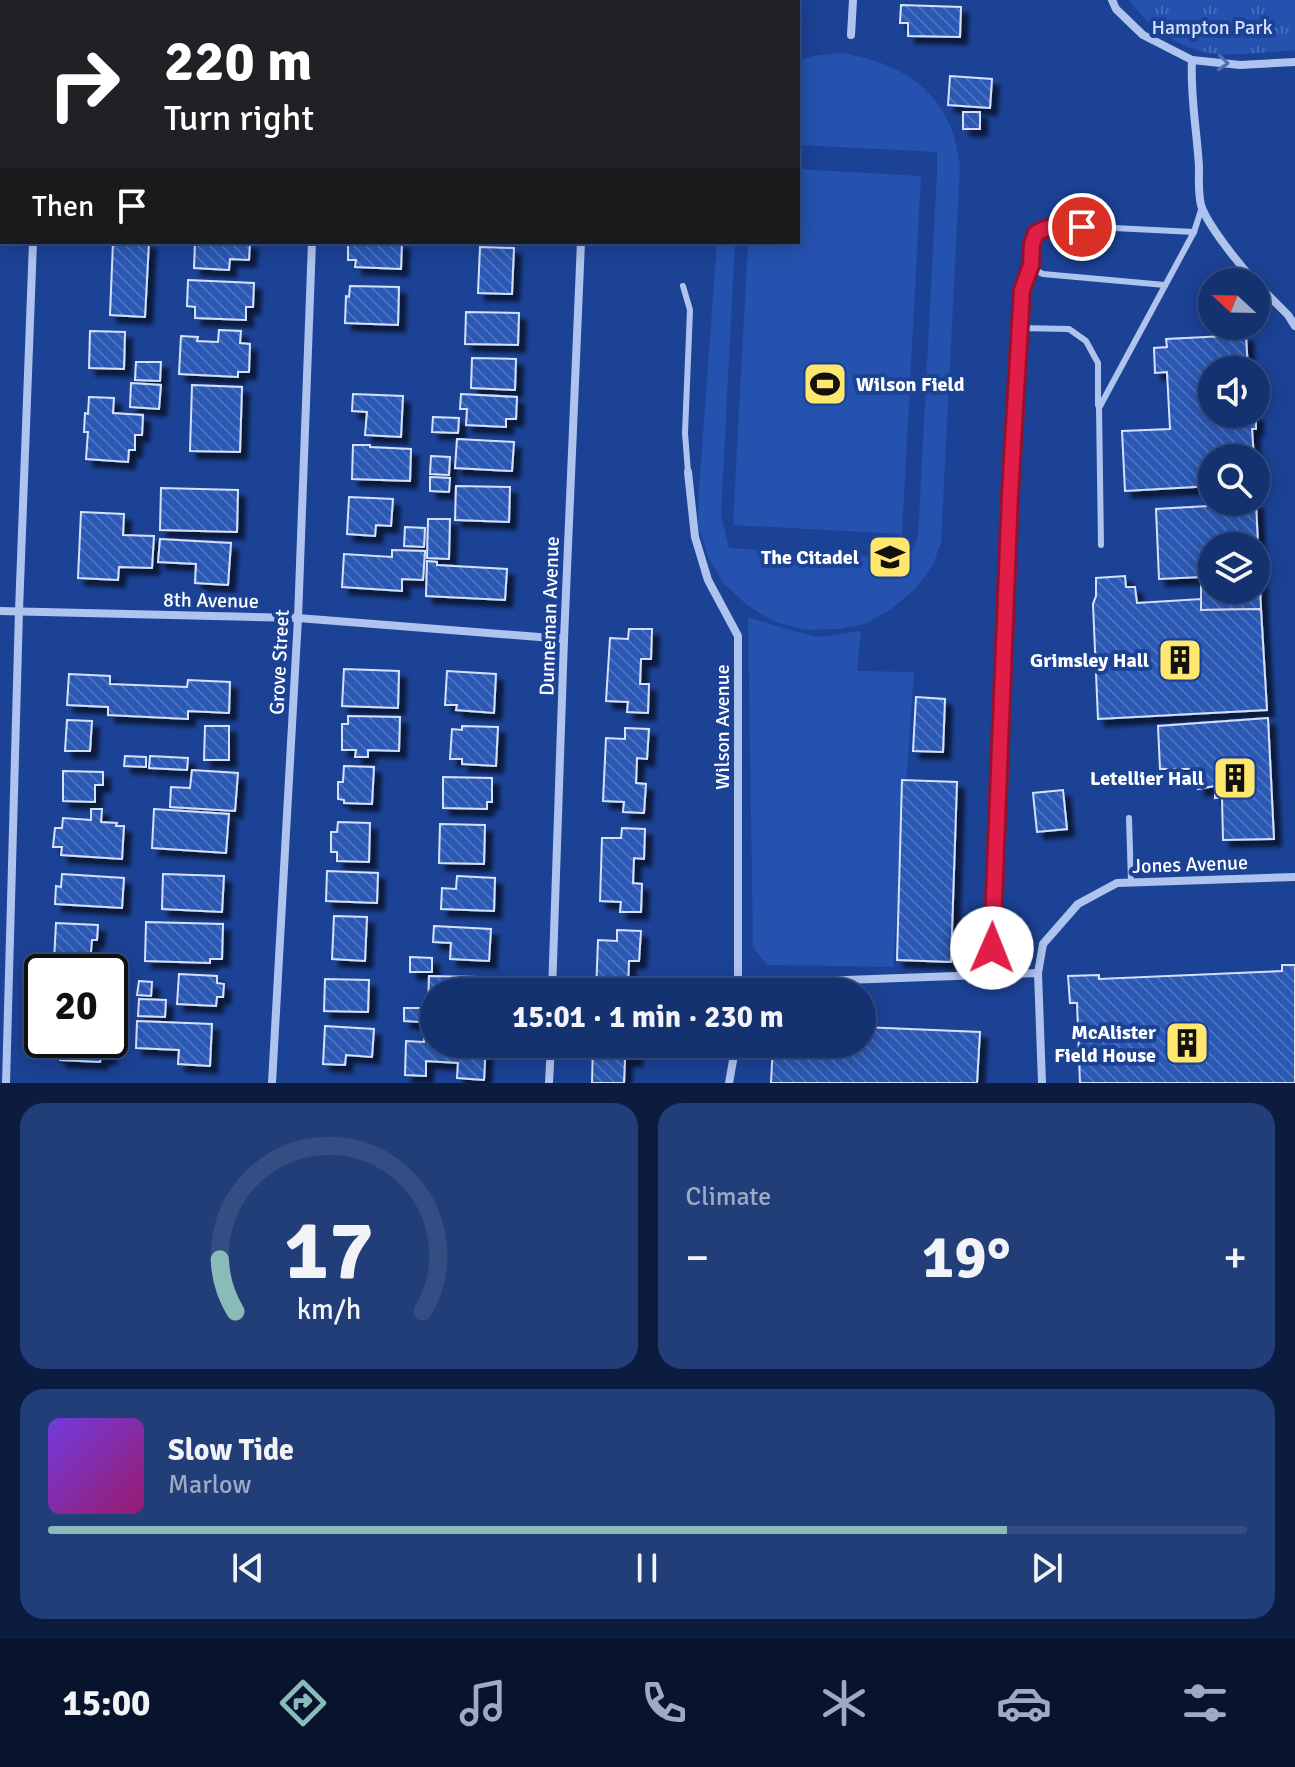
<!DOCTYPE html>
<html lang="en">
<head>
<meta charset="utf-8">
<style>
	body { margin:0; font-family:Signika,sans-serif; background:#223e78; color:#f1f3f6; height:100vh; display:flex; flex-direction:column; font-size:30px; white-space:nowrap }
	* { box-sizing:border-box; margin:0 }
	p { font-size:26px; color:#9daac3 }
	.icon { flex:none; width:44px; height:44px; fill:none; stroke:currentColor; stroke-width:2; stroke-linecap:round; stroke-linejoin:round }
	.map { position:relative; height:1083px; overflow:hidden }
	.sheet { display:flex; flex-direction:column; gap:20px; padding:20px; background:#0c1c3e; flex:1 }
	.sheet>* { flex:none }
	.guide { position:absolute; left:0px; top:0px; width:800px; height:244px; box-shadow:0 4px 20px #0003,0 0 0 2px #344d83; background:#202124; color:#fff; overflow:hidden }
	.needle { width:52px; rotate:292deg }
	.fabs { position:absolute; left:1198px; top:268px; display:grid; gap:16px }
	.fabs a { display:grid; place-items:center; width:72px; height:72px; border-radius:50%; background:#153270; box-shadow:0 4px 20px #0003,0 0 0 2px #344d83; font-size:40px }
	.speed { position:absolute; left:24px; top:954px; display:flex; gap:16px; font-size:40px; font-weight:700; text-align:center }
	.speed>* { display:grid; place-content:center; width:104px; height:104px; border-radius:50%; background:#153270; box-shadow:0 4px 20px #0003,0 0 0 2px #344d83; line-height:1 }
	.speed .limit { border:4px solid #111; border-radius:12px; background:#fff; color:#111 }
	.pin { position:absolute; display:grid; place-items:center; width:68px; height:68px; color:#fff; margin:-34px; border:4px solid #fff; border-radius:50%; box-shadow:0 2px 8px #0007 }
	.me { position:absolute; width:88px; margin:-44px; rotate:1deg; stroke-linejoin:round; filter:drop-shadow(0 0 6px #0008) }
	.turn { display:flex; align-items:center; gap:28px; height:168px; padding:0 32px; font-size:36px }
	.turn .icon { width:104px; height:104px; stroke-width:2.5 }
	.turn b { display:block; font-size:56px; line-height:68px }
	.then { display:flex; align-items:center; height:76px; padding:0 32px; background:#0003; gap:16px; font-size:30px }
	.big { font-size:60px; font-weight:700; line-height:1.1 }
	.sheet .widget { flex:1; display:flex; flex-direction:column; justify-content:center; gap:12px; min-width:0; padding:0 28px; border-radius:24px; background:#223e78 }
	.sheet .dial { align-items:center; gap:0 }
	.dial svg { height:208px; overflow:visible; fill:none; stroke:#344d83; stroke-width:7; stroke-linecap:round; text-anchor:middle }
	.dial text { fill:#f1f3f6; stroke:none }
	.song { display:flex; align-items:center; gap:24px }
	.cover { width:96px; height:96px; border-radius:12px; background:linear-gradient(135deg,hsl(260 70% 55%),hsl(320 70% 35%)) }
	.played { height:8px; border-radius:4px; background:linear-gradient(90deg,#8bbbb9 80%,#344d83 80%) }
	.keys { display:flex; justify-content:space-around; direction:ltr }
	.heat { display:flex; justify-content:space-between; align-items:center; font-size:44px; direction:ltr }
	.sheet .tiles { flex:1; display:grid; gap:20px; grid-template-columns:1fr 1fr }
	.widget:last-child { grid-column:span 2 }
	.trip { position:absolute; left:420px; top:978px; width:456px; height:80px; border-radius:40px; background:#153270; box-shadow:0 4px 20px #0003,0 0 0 2px #344d83; font-weight:700; line-height:80px; text-align:center }
	.tabs { display:flex; height:128px; justify-content:space-around; align-items:center; background:#08142d; color:#9daac3 }
	.tabs .icon { width:56px; height:56px }
	.tabs .current { color:#8bbbb9 }
	.tabs b { font-size:36px; color:#f1f3f6 }
	.map>svg:first-child { display:block }
	.park { fill:url(#park-tufts) }
	.garden { fill:#2552ae }
	.building { fill:url(#building-back-hatch); stroke:#d5e1fb; stroke-width:2; fill-rule:evenodd; filter:url(#shadow) }
	.lines { fill:none; stroke-linecap:round; stroke-linejoin:round }
	.lane { stroke:#aec4ef; stroke-width:6 }
	.street { stroke:#aec4ef; stroke-width:8 }
	.oneway { stroke:#4f70b4 }
	.route-casing { stroke:#92132f; stroke-width:20 }
	.route { stroke:#e11d48; stroke-width:14 }
	.labels { text-anchor:middle; stroke-width:8; stroke-linejoin:round; paint-order:stroke }
	.park-label { font-size:20px; fill:#d5e1fb; stroke:#1c4295 }
	.poi-label { font-size:20px; font-weight:bold; fill:#fff; stroke:#1c4295; text-anchor:end }
	.street-label { font-size:20px; fill:#fff; stroke:#1c4295 }
</style>
</head>
<body>
<div class="map">
<svg width="1295" height="1083" viewBox="0 0 1295 1083">
	<defs>
		<pattern id="park-tufts" width="24" height="20" patternUnits="userSpaceOnUse" patternTransform="scale(2)"><rect width="24" height="20" fill="#2552ae"/><path d="M3 7l-1-3M5 7V3M7 7l1-3M15 17l-1-3M17 17v-4M19 17l1-3" fill="none" stroke="#466cba"/></pattern>
		<pattern id="building-back-hatch" width="6" height="6" patternUnits="userSpaceOnUse" patternTransform="scale(2)"><rect width="6" height="6" fill="#2b58b3"/><path d="M-1 5l2 2M0 0l6 6M5-1l2 2" fill="none" stroke="#4b71be"/></pattern>
		<filter id="shadow"><feDropShadow dx="7" dy="7" stdDeviation="2" flood-color="#0009"/></filter>
	</defs>
	<rect width="100%" height="100%" fill="#1c4295"/>
	<path class="park" d="M 1129,0 L 1295,0 L 1295,50 C 1269,52 1224,58 1200,51 C 1173,43 1145,23 1129,0 Z"/>
	<g class="garden">
		<path d="M 839,53 C 884,59 929,78 949,123 C 955,135 957,151 960,165 L 941,542 L 933,565 L 916,588 L 890,610 L 865,624 L 837,629 L 804,630 L 773,621 L 747,605 L 724,584 L 709,559 L 698,526 L 699,491 L 717,242 L 735,242 L 721,515 L 729,548 L 909,559 L 918,536 L 937,173 L 937,152 L 798,145 L 798,61 L 813,56 Z"/>
		<polygon points="798,169 921,176 902,534 733,525 748,242 798,242"/>
		<polygon points="748,617 786,629 818,637 861,631 857,671 914,672 893,967 768,965 753,948"/>
	</g>
	<g class="building">
		<polygon points="901,5 961,7 960,37 908,36 908,23 900,23"/>
		<polygon points="950,76 992,79 990,108 948,105"/>
		<rect x="963" y="112" width="17" height="17"/>
		<polygon points="113,242 149,242 145,317 110,315"/>
		<polygon points="195,242 250,242 249,260 230,259 229,270 194,268"/>
		<polygon points="356,242 402,242 401,269 355,267 356,260 348,260 348,244 356,244"/>
		<polygon points="480,247 514,248 512,294 478,293"/>
		<polygon points="188,280 254,283 253,307 246,307 246,320 195,318 195,307 187,306"/>
		<polygon points="350,286 399,287 398,325 345,323 346,296 349,297"/>
		<polygon points="466,312 519,313 518,345 465,344"/>
		<polygon points="219,330 241,331 240,343 250,344 249,372 238,372 238,377 179,374 181,336 198,337 197,341 218,342"/>
		<polygon points="90,331 125,332 124,369 89,368"/>
		<polygon points="1246,335 1248,370 1212,370 1212,414 1256,414 1256,429 1252,429 1254,458 1212,458 1212,486 1125,491 1122,431 1170,429 1167,372 1155,373 1154,348 1167,347 1166,339"/>
		<polygon points="472,358 516,359 515,390 471,388"/>
		<polygon points="136,362 161,362 160,381 135,380"/>
		<polygon points="131,383 161,385 159,409 130,407"/>
		<polygon points="192,385 242,387 240,452 190,451"/>
		<polygon points="353,394 403,396 401,437 365,435 367,412 352,411"/>
		<polygon points="461,394 517,397 516,419 506,419 506,427 466,425 467,409 460,409"/>
		<polygon points="89,397 114,398 113,413 143,415 142,435 135,435 135,450 129,450 128,462 86,459 88,432 84,432 85,413 88,414"/>
		<polygon points="433,417 459,418 458,433 432,432"/>
		<polygon points="457,439 514,442 512,471 455,468"/>
		<polygon points="353,445 370,445 370,447 411,449 410,481 352,479"/>
		<polygon points="431,456 450,457 449,475 430,474"/>
		<polygon points="430,477 450,478 449,492 430,491"/>
		<polygon points="456,486 510,487 509,522 455,520"/>
		<path d="M 1207,486 L 1212,486 L 1212,502 L 1256,502 L 1261,609 L 1201,610 L 1201,577 L 1159,579 L 1156,509 L 1208,506 ZM 1212,546 L 1256,546 L 1256,590 L 1212,590 Z"/>
		<polygon points="161,488 238,490 237,532 160,530"/>
		<polygon points="349,497 393,499 391,526 376,525 375,536 347,534"/>
		<polygon points="81,512 124,514 123,535 154,536 152,568 119,567 118,580 78,578"/>
		<polygon points="428,519 450,519 449,559 427,558"/>
		<polygon points="405,527 425,528 424,547 404,546"/>
		<polygon points="160,539 231,543 228,585 195,583 196,564 158,562"/>
		<polygon points="392,550 425,551 423,580 402,579 402,591 342,587 344,554 392,557"/>
		<polygon points="427,561 437,562 437,565 507,569 505,600 426,596"/>
		<polygon points="1125,576 1126,587 1135,587 1137,603 1201,599 1201,610 1261,609 1267,710 1098,719 1093,604 1096,596 1096,578"/>
		<polygon points="629,629 652,629 651,659 641,659 640,684 649,684 648,713 627,712 628,702 606,701 610,638 628,639"/>
		<polygon points="344,669 399,671 398,708 342,706"/>
		<polygon points="447,671 496,674 494,713 456,710 457,705 445,705"/>
		<polygon points="69,674 110,676 110,684 187,687 188,680 230,682 229,713 188,711 188,719 108,715 108,707 67,705"/>
		<polygon points="916,697 945,699 943,752 913,751"/>
		<polygon points="348,716 400,717 399,751 368,750 368,757 355,757 356,750 342,750 342,724 348,724"/>
		<polygon points="1268,718 1274,839 1223,840 1222,797 1215,798 1215,786 1198,789 1198,769 1160,769 1158,726"/>
		<polygon points="67,720 92,721 90,751 65,751"/>
		<polygon points="205,726 229,726 229,760 204,760"/>
		<polygon points="462,726 498,727 496,766 462,764 462,759 450,759 452,729 462,730"/>
		<polygon points="625,728 649,729 647,759 637,758 636,783 646,784 644,813 623,812 624,802 603,801 606,738 625,739"/>
		<polygon points="125,756 146,757 146,767 124,766"/>
		<polygon points="150,756 188,758 187,770 149,768"/>
		<polygon points="344,766 374,767 372,804 344,803 344,800 338,799 338,782 343,782"/>
		<polygon points="192,770 238,773 235,811 170,807 171,787 190,788"/>
		<polygon points="63,771 103,772 103,785 95,785 95,802 63,801"/>
		<polygon points="443,777 492,778 492,802 487,802 487,809 443,808"/>
		<polygon points="902,780 957,782 951,962 897,960"/>
		<polygon points="1063,790 1067,829 1037,832 1033,793"/>
		<polygon points="91,809 102,809 101,822 117,823 116,826 124,826 122,859 61,855 62,847 53,847 55,828 62,828 63,818 91,820"/>
		<polygon points="154,809 229,814 226,853 152,848"/>
		<polygon points="338,822 370,823 369,862 337,861 337,852 331,852 331,832 337,832"/>
		<polygon points="440,824 485,825 484,864 439,863"/>
		<polygon points="622,828 645,829 644,859 634,858 633,883 642,884 641,912 620,912 621,902 600,901 602,838 621,838"/>
		<polygon points="327,871 378,873 377,903 326,901"/>
		<polygon points="62,874 124,878 122,908 55,904 56,886 61,887"/>
		<polygon points="163,874 224,876 222,912 162,909"/>
		<polygon points="457,876 495,878 494,911 441,909 442,888 456,889"/>
		<polygon points="334,916 367,917 365,961 332,959"/>
		<polygon points="146,922 223,924 222,959 210,959 210,963 145,961"/>
		<polygon points="56,923 98,925 97,940 92,940 90,963 54,961"/>
		<polygon points="434,926 491,929 489,961 450,959 451,943 433,942"/>
		<polygon points="617,930 641,931 639,961 629,961 628,986 638,986 638,992 596,992 598,940 617,941"/>
		<polygon points="410,957 432,958 432,972 410,972"/>
		<polygon points="1282,965 1295,965 1295,1083 1080,1083 1077,1003 1070,1003 1068,976 1099,975 1099,979 1282,971"/>
		<polygon points="179,974 217,976 217,983 224,984 223,997 217,997 216,1006 177,1004"/>
		<polygon points="429,976 479,977 479,992 434,992 434,1006 428,1006"/>
		<polygon points="325,979 369,980 368,1012 324,1011"/>
		<polygon points="139,981 152,982 151,996 137,995"/>
		<polygon points="139,999 166,1000 165,1017 138,1016"/>
		<polygon points="404,1008 420,1008 420,1022 404,1021"/>
		<polygon points="137,1021 212,1024 210,1066 178,1064 179,1050 136,1048"/>
		<polygon points="325,1026 374,1029 372,1057 346,1055 345,1065 323,1064"/>
		<polygon points="862,1027 980,1032 977,1083 771,1083 773,1044 862,1044"/>
		<polygon points="425,1028 434,1028 434,1044 486,1044 484,1080 457,1078 458,1063 426,1061 426,1076 405,1075 406,1041 424,1042"/>
		<polygon points="110,1037 109,1057 101,1057 100,1062 60,1060 60,1055 53,1055 53,1040 110,1040"/>
		<polygon points="593,1044 636,1044 635,1059 625,1059 624,1083 592,1083"/>
	</g>
	<g class="lines">
		<g class="lane">
			<path d="M 1165,285 L 1043,274 C 1024,266 1031,249 1036,233 L 1045,227 L 1054,225 L 1194,232"/>
			<polyline points="683,286 690,310 685,433 688,472"/>
			<polyline points="1020,328 1069,329 1086,341 1098,363 1098,405"/>
			<polyline points="1101,545 1099,408 1194,232 1202,207"/>
			<polyline points="1129,818 1131,882"/>
			<path d="M 991,975 C 997,747 1008,519 1022,290 L 1031,265"/>
		</g>
		<g class="street">
			<polyline points="1112,0 1116,9 1143,35 1192,60 1240,65 1295,62"/>
			<polyline points="42,2 42,0"/>
			<polyline points="320,2 320,0"/>
			<polyline points="591,2 591,0"/>
			<polyline points="851,35 853,0"/>
			<path d="M 1192,60 C 1190,96 1197,131 1199,167 C 1199,180 1198,192 1201,205 C 1207,225 1240,265 1255,282"/>
			<polyline points="0,153 2,153"/>
			<polyline points="1256,283 1288,315 1295,326"/>
			<polyline points="688,472 695,537 708,580 738,636 738,992"/>
			<polyline points="0,611 298,618 564,639"/>
			<polyline points="1038,973 1043,944 1078,904 1117,883 1295,877"/>
			<polyline points="738,984 1038,973 1042,1083"/>
			<polyline points="552,992 564,639 581,242"/>
			<polyline points="6,1083 19,611 33,242"/>
			<polyline points="272,1083 298,618 312,242"/>
			<polyline points="549,1083 551,1044"/>
			<polyline points="729,1083 736,1044"/>
		</g>
	</g>
	<defs><path id="oneway-chevron" d="M-2-3.5L2.5 0L-2 3.5" fill="none" stroke-width="1.6" stroke-linecap="round" stroke-linejoin="round" transform="scale(2)"/></defs>
	<use class="oneway" href="#oneway-chevron" transform="translate(1223 63) rotate(5)"/>
	<g class="lines">
		<g class="route-casing">
			<path id="route" d="M 992,948 L 1010,494 L 1022,290 L 1031,265 L 1032,244 L 1036,233 C 1051,224 1065,226 1082,227"/>
		</g>
		<use href="#route" class="route"/>
	</g>
	<defs>
		<g id="stadium-square" transform="scale(2.3)"><rect x="-9" y="-9" width="18" height="18" rx="4" fill="#ffe66c" stroke="#1c4295"/><path d="M0-5a6.5 5 0 1 0 0 10a6.5 5 0 1 0 0-10ZM-3.5-1.8h7v3.6h-7Z" fill="#111"/></g>
		<g id="university-square" transform="scale(2.3)"><rect x="-9" y="-9" width="18" height="18" rx="4" fill="#ffe66c" stroke="#1c4295"/><path d="M0-5L7-2L0 1L-7-2ZM-4 1L0 2.5L4 1V4Q0 6-4 4Z" fill="#111"/></g>
		<g id="building-square" transform="scale(2.3)"><rect x="-9" y="-9" width="18" height="18" rx="4" fill="#ffe66c" stroke="#1c4295"/><path d="M-4-6H4V6H1V3H-1V6H-4ZM-2.5-4.3h1.7v1.8h-1.7ZM.8-4.3h1.7v1.8H.8ZM-2.5-1h1.7V.8h-1.7ZM.8-1h1.7V.8H.8Z" fill="#111"/></g>
	</defs>
	<g fill-rule="evenodd">
		<use href="#stadium-square" x="825" y="384"/>
		<use href="#university-square" x="890" y="557"/>
		<use href="#building-square" x="1180" y="660"/>
		<use href="#building-square" x="1235" y="778"/>
		<use href="#building-square" x="1187" y="1043"/>
	</g>
	<g class="labels">
		<g class="park-label">
			<text x="1212" y="34">Hampton Park</text>
		</g>
		<g class="poi-label">
			<text x="856" y="391" text-anchor="start">Wilson Field</text>
			<text x="859" y="564">The Citadel</text>
			<text x="1149" y="667">Grimsley Hall</text>
			<text x="1204" y="785">Letellier Hall</text>
			<text x="1156" y="1039">McAlister<tspan x="1156" dy="23">Field House</tspan></text>
		</g>
		<g class="street-label">
			<text transform="translate(211 600) rotate(1)" y="7">8th Avenue</text>
			<text transform="translate(549 616) rotate(-88)" y="7">Dunneman Avenue</text>
			<text transform="translate(279 662) rotate(-87)" y="7">Grove Street</text>
			<text transform="translate(722 727) rotate(-90)" y="7">Wilson Avenue</text>
			<text transform="translate(1190 864) rotate(-2)" y="7">Jones Avenue</text>
		</g>
	</g>
</svg>
<div class="fabs">
<a><svg class="needle" viewBox="-14 -14 28 28"><path d="M0-13l5 13h-10z" fill="#e53935"/><path d="M0 13l5-13h-10z" fill="#9daac3"/></svg></a>
<a><svg class="icon" aria-label="sound" viewBox="0 0 24 24"><path d="M4 9h4l5-4v14l-5-4H4zM17 9q2 3 0 6"/></svg></a>
<a><svg class="icon" aria-label="search" viewBox="0 0 24 24"><circle cx="10" cy="10" r="6"/><path d="M15 15l6 6"/></svg></a>
<a><svg class="icon" aria-label="layers" viewBox="0 0 24 24"><path d="M12 4l9 5-9 5-9-5zM3 14l9 5 9-5"/></svg></a>
</div>
<div class="speed"><div class="limit">20</div></div>
<div class="pin" style="left:1082px;top:227px;background:#d93025"><svg class="icon" aria-label="arrive" viewBox="0 0 24 24"><path d="M6 21V4h12l-3 4 3 4H6"/></svg></div>
<svg class="me" style="left:992px;top:948px" viewBox="-20 -20 40 40"><circle r="19" fill="#fff"/><path d="M0-13L10 11 0 6-10 11z" fill="#e11d48"/></svg>
<div class="trip">15:01 · 1 min · 230 m</div>
<div class="guide">
<div class="turn"><svg class="icon" aria-label="right" viewBox="0 0 24 24"><path d="M7 20v-9h11M14 6l5 5-5 5"/></svg><div><b>220 m</b>Turn right</div></div>
<div class="then">Then<svg class="icon" aria-label="arrive" viewBox="0 0 24 24"><path d="M6 21V4h12l-3 4 3 4H6"/></svg></div>
</div>
</div>
<section class="sheet">
<div class="tiles">
<div class="widget dial"><svg viewBox="0 0 100 80">
<path d="M14 69A42 42 0 1 1 86 69"/>
<path d="M14 69A42 42 0 0 1 8 49" stroke="#8bbbb9"/>
<text x="50" y="56" font-size="32" font-weight="700">17</text>
<text x="50" y="72" font-size="11">km/h</text>
</svg></div>
<div class="widget"><p>Climate</p>
<div class="heat"><a>−</a><b class="big">19°</b><a>+</a></div>
</div>
<div class="widget">
<div class="song"><i class="cover"></i><div><b>Slow Tide</b><p>Marlow</p></div></div>
<div class="played"></div>
<div class="keys"><svg class="icon" aria-label="previous" viewBox="0 0 24 24"><path d="M18 5L8 12l10 7zM5 5v14"/></svg><svg class="icon" aria-label="pause" viewBox="0 0 24 24"><path d="M8 5v14M16 5v14"/></svg><svg class="icon" aria-label="next" viewBox="0 0 24 24"><path d="M6 5l10 7-10 7zM19 5v14"/></svg></div>
</div>
</div>
</section>
<nav class="tabs">
<b>15:00</b>
<svg class="icon current" aria-label="directions" viewBox="0 0 24 24"><path d="M12 3l9 9-9 9-9-9zM9 14v-3h6M13 9l2 2-2 2"/></svg>
<svg class="icon" aria-label="music" viewBox="0 0 24 24"><path d="M9 18V5l10-2v13"/><circle cx="6" cy="18" r="3"/><circle cx="16" cy="16" r="3"/></svg>
<svg class="icon" aria-label="phone" viewBox="0 0 24 24"><path d="M5 4h4l2 5-3 2q2 4 5 5l2-3 5 2v4C11 20 4 13 5 4z"/></svg>
<svg class="icon" aria-label="climate" viewBox="0 0 24 24"><path d="M12 3v18M4 7l16 10M4 17L20 7"/></svg>
<svg class="icon" aria-label="car" viewBox="0 0 24 24"><path d="M5 17H2v-5l4-1 3-4h7l3 4 3 1v5h-3M9 17h6M6 11h13"/><circle cx="7" cy="17" r="2"/><circle cx="17" cy="17" r="2"/></svg>
<svg class="icon" aria-label="filters" viewBox="0 0 24 24"><path d="M4 7h16M4 17h16"/><circle cx="9" cy="7" r="2"/><circle cx="15" cy="17" r="2"/></svg>
</nav>
</body>
</html>
